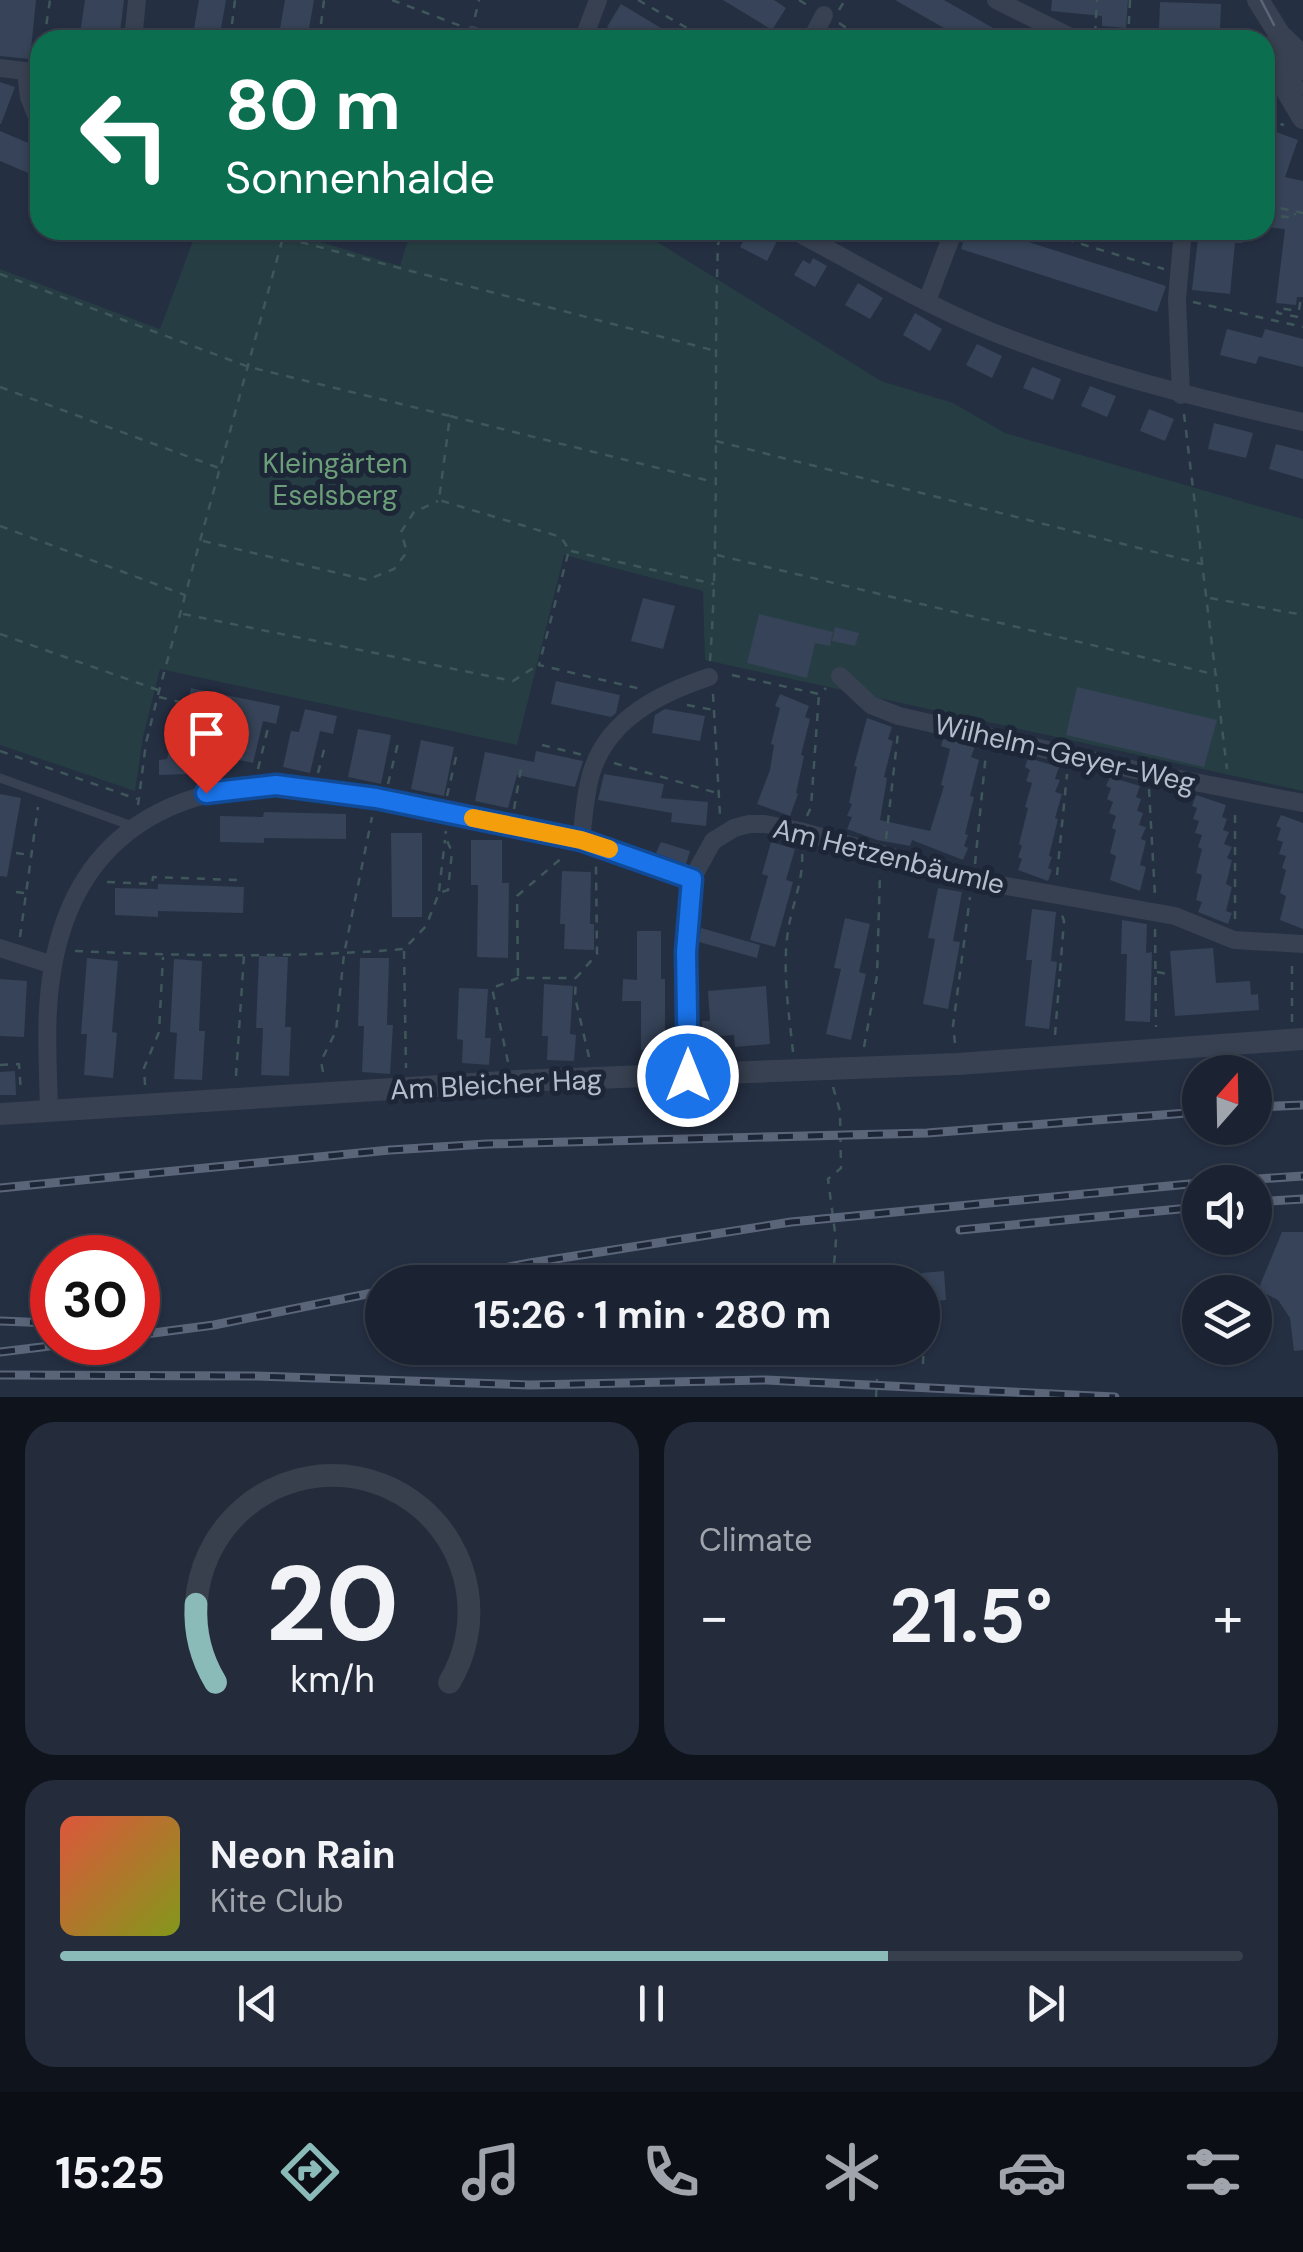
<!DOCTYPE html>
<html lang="en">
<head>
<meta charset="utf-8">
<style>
	body { margin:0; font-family:"DM Sans",sans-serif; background:#242b3a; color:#f1f3f6; height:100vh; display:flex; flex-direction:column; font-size:38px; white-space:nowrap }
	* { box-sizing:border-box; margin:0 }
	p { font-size:32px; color:#a0a4ac }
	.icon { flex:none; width:55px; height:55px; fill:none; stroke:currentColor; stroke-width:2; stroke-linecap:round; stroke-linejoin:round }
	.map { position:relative; height:1397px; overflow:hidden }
	.drawer { display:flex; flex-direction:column; gap:25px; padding:25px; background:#0f131c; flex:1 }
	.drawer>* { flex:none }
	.banner { position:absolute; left:30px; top:30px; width:1245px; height:210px; border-radius:30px; box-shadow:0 2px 8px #0004,0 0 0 2px #39404d; background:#0b6e4f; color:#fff; overflow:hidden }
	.needle { width:65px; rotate:20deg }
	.buttons { position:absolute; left:1182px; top:1055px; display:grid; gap:20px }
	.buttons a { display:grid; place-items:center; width:90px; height:90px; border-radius:50%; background:#1b2332; box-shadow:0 2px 8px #0004,0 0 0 2px #39404d; font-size:50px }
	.speed { position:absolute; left:30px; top:1235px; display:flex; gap:20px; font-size:50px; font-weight:700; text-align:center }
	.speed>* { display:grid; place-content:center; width:130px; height:130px; border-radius:50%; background:#1b2332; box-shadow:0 2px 8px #0004,0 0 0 2px #39404d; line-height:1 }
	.speed .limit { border:15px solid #d22; background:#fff; color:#111 }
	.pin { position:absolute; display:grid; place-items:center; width:85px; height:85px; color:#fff; margin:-102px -42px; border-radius:50% 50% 50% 0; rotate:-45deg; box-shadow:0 0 10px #0007 }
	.pin .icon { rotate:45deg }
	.me { position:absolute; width:110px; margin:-55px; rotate:0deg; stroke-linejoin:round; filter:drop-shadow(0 0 8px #0008) }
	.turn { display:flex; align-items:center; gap:35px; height:210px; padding:0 30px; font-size:45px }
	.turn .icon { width:130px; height:130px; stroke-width:2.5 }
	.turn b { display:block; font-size:70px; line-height:85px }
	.big { font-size:75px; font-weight:700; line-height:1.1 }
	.drawer .tile { flex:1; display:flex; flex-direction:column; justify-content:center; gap:15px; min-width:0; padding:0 35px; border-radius:30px; background:#242b3a }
	.drawer .dial { align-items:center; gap:0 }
	.dial svg { height:260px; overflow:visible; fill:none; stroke:#39404d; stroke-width:7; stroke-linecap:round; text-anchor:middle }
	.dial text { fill:#f1f3f6; stroke:none }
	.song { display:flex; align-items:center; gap:30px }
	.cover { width:120px; height:120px; border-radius:15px; background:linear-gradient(135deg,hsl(10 70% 55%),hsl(70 70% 35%)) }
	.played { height:10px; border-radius:5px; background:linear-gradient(90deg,#8bbbb9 70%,#39404d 70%) }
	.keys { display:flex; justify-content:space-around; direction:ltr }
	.heat { display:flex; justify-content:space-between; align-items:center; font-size:55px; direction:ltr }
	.drawer .tiles { flex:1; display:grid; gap:25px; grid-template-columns:1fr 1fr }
	.tile:last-child { grid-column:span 2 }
	.trip { position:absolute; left:365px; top:1265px; width:575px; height:100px; border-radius:50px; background:#1b2332; box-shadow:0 2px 8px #0004,0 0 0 2px #39404d; font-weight:700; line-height:100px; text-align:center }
	.tabs { display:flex; height:160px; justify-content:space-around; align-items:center; background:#0b0e14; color:#a0a4ac }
	.tabs .icon { width:70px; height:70px }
	.tabs .selected { color:#8bbbb9 }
	.tabs b { font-size:45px; color:#f1f3f6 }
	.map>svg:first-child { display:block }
	.green { fill:#263e43 }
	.building { fill:#364358 }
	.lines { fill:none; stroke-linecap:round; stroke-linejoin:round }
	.path { stroke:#3f575a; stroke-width:2.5; stroke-dasharray:8 8; stroke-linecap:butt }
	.service { stroke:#384151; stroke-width:9 }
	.minor { stroke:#384151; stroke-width:18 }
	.tertiary { stroke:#384151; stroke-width:22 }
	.tram { stroke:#5a6579; stroke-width:2.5 }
	.rail-casing { stroke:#5a6579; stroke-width:9 }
	.rail { stroke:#1d2637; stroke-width:5; stroke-dasharray:15; stroke-linecap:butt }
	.route-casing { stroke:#114b97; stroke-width:25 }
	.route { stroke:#1a73e8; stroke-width:18 }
	.slow { stroke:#f59e0b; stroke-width:18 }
	.labels { text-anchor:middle; stroke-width:10; stroke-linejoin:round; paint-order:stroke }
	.park-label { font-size:28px; fill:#6b9e79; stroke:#1d2637 }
	.street-label { font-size:28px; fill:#b5bdcc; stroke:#1d2637 }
</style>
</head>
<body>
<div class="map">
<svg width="1303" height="1397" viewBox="0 0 1303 1397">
	<rect width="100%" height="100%" fill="#242f42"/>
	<polygon class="green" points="197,230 281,230 400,266 411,230 638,230 881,381 953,403 1005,433 1303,519 1303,791 705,660 703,591 564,555 517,745 160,669 143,737 135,791 0,745 0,269 160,329"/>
	<g class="building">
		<polygon points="0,0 36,0 30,59 0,56"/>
		<polygon points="85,0 124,0 119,40 79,40"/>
		<polygon points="199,0 226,0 219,40 192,40"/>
		<polygon points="285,0 314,0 307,40 278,40"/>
		<polygon points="723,0 774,0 786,8 772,30"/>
		<polygon points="895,0 944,0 1014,40 965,40"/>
		<polygon points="1052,0 1128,0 1126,28 1102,26 1102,16 1051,11"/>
		<polygon points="1160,2 1221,4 1220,30 1159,28"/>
		<polygon points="621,4 681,40 629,40 607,27"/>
		<polygon points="0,82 15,87 1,124 0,124"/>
		<polygon points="1265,128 1298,140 1285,177 1303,181 1303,297 1297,297 1296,305 1276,303 1285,229 1265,227 1265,196 1274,159 1265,156"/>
		<polygon points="0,131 40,148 40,178 0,161"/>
		<polygon points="749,230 759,230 778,239 767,261 740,247"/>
		<polygon points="967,230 991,230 1166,286 1157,312 961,249"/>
		<polygon points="1199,230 1244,230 1243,243 1235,243 1230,294 1192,290"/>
		<polygon points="813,258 827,266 815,287 794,275 803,260 810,264"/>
		<polygon points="858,283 883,298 870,319 845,305"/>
		<polygon points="915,313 942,329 930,351 903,335"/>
		<polygon points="1227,329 1262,338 1265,329 1303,339 1303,367 1259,356 1256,364 1220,355"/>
		<polygon points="977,344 1002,356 992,378 966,365"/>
		<polygon points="1032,367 1061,379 1053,400 1023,388"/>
		<polygon points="1090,386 1116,396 1107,417 1081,406"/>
		<polygon points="1149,409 1174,419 1165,441 1140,431"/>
		<polygon points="1214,423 1253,433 1246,458 1208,449"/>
		<polygon points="1276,444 1303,451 1303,479 1269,469"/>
		<polygon points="643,598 675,606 663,649 631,641"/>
		<polygon points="759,614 833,632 830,646 815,643 807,678 747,663"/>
		<polygon points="835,627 859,633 855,646 832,641"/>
		<polygon points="556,681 620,695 616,713 611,717 551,704"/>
		<polygon points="1077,687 1217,720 1204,767 1066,735"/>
		<polygon points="191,688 280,706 276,724 263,721 253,763 226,757 235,718 206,711 197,753 190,751 190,774 159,775 159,760 167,759 178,710 186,712"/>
		<polygon points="780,694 809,706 805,717 810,719 801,755 804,756 796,793 798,794 790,816 757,804 770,770 774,745 771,744 780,708 775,706"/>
		<polygon points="305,709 337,716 333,734 320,731 310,773 283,767 291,731 299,732"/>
		<polygon points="665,709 705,716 700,741 652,733 655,715"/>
		<polygon points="867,718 892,727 888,739 893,741 884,777 887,778 880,820 930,831 944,786 941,785 950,749 941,746 943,739 975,746 971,757 979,760 970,796 974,797 965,834 968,835 964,846 968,848 963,860 912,840 910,846 877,840 847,829 852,817 847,816 852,804 849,803 857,767 854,766"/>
		<polygon points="358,729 391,735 381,784 348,777"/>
		<polygon points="421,740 454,747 444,796 411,789"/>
		<polygon points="536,751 583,761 575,787 517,775 508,808 475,801 485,752 534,762"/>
		<polygon points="1028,758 1059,767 1055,779 1060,780 1055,792 1062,794 1055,818 1058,819 1049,856 1052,857 1048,868 1052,870 1048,881 1018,870 1022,859 1018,857 1022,846 1019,844 1028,808 1025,807 1032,783 1026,781 1030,770 1025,767"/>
		<polygon points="604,774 664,784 661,798 708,802 706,826 671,822 672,813 598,800"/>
		<polygon points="1110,777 1140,786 1136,797 1141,799 1137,811 1143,813 1139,825 1146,827 1141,839 1146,841 1140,865 1146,867 1140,891 1110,880 1116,856 1110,853 1116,830 1112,828 1116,816 1109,813 1113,802 1107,799 1111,788 1106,786"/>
		<polygon points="0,794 21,798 7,877 0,876"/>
		<polygon points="1196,795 1226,805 1222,817 1227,819 1223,830 1229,832 1224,844 1232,847 1227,858 1232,860 1226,884 1232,887 1226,911 1232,913 1228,924 1198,912 1202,902 1196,900 1202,875 1196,873 1202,849 1198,847 1202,835 1195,833 1199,821 1193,819 1197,808 1192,806"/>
		<polygon points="264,812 346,814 346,839 264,838 264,843 220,842 220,816 263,817"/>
		<polygon points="1281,815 1303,823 1303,929 1280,920 1286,896 1280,893 1286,870 1282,868 1286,856 1279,854 1283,842 1277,840 1281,828 1276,826"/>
		<polygon points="391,833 422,833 422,917 392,917"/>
		<polygon points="471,840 502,840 502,883 509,883 508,958 477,957 478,885 471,885"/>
		<polygon points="661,842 690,851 686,864 656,853"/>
		<polygon points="771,842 795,849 786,880 793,882 775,947 750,940 768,876 762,874"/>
		<polygon points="562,871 591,872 590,924 594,924 594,950 564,949 565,924 560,924"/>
		<polygon points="158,884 244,887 243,913 158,911 158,917 115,915 115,888 158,889"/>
		<polygon points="938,888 962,892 953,941 960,942 948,1009 923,1004 935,939 928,938"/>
		<polygon points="1032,909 1056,912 1051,961 1057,962 1049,1029 1025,1026 1032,960 1026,960"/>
		<polygon points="845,918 870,924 859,972 866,974 851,1040 826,1034 841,969 834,968"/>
		<polygon points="1122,920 1147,924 1146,953 1152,952 1150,1022 1125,1021 1127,954 1121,954"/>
		<polygon points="701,928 760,945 757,958 699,942"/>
		<polygon points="637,931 661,931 661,979 665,979 665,1051 641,1050 641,1001 622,1001 623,979 637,980"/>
		<polygon points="1213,948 1216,983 1250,981 1251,995 1258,994 1259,1010 1175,1016 1170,951"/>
		<polygon points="259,956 288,957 285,1027 291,1027 289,1076 261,1075 263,1028 256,1028"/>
		<polygon points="87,958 118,961 112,1032 117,1033 113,1078 84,1075 87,1034 81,1034"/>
		<polygon points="360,958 389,958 387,1025 393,1025 390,1074 362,1072 364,1026 358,1026"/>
		<polygon points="174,959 202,961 199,1031 205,1031 202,1080 174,1079 177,1033 170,1032"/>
		<polygon points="0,979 27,981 24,1037 0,1036"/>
		<polygon points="544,984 573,986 570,1034 576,1035 574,1061 547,1060 548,1036 542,1036"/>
		<polygon points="766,986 770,1044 735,1047 734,1035 703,1037 702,1021 710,1021 708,991"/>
		<polygon points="459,988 488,989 485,1038 491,1038 489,1065 462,1063 463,1040 457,1039"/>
		<polygon points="15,1071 16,1095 0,1095 0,1072"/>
		<polygon points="1282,1232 1303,1232 1303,1350 1294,1351 1290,1318 1278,1300 1258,1290"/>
		<polygon points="944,1271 946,1300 922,1302 922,1273"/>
	</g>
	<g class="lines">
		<g class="path">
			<polyline points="392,0 461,26"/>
			<polyline points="638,0 708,40"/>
			<polyline points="799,0 810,7"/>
			<polyline points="839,10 845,0"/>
			<polyline points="475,17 479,0"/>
			<polyline points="839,23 865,40"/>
			<polyline points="1095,34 1097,0"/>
			<polyline points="44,40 50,0"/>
			<polyline points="230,40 235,0"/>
			<polyline points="319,40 324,0"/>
			<polyline points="1128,40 1130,0"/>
			<polyline points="1265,120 1284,125"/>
			<polyline points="1265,205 1303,213"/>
			<polyline points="1265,214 1294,218 1295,213"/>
			<polyline points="1035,230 1164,269"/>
			<polyline points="285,238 712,350"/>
			<polyline points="0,274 249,367 450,416 439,500 561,537 569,550 539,665 641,689"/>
			<polyline points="1193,302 1303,327"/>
			<polyline points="1299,310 1301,297"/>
			<polyline points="1298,317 1277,313 1278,308 1299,311"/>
			<polyline points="0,387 219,468"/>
			<polyline points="1184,414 1227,769"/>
			<polyline points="450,416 714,482"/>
			<polyline points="716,441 1202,564"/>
			<polyline points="0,526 185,595"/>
			<polyline points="203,541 367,580 394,569 407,552 401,532 414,512 438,501"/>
			<polyline points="571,551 714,584"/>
			<polyline points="717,555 1217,675"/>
			<polyline points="1210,598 1303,615"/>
			<polyline points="183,614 513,681 538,665"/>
			<polyline points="0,634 158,690"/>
			<path d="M 710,661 C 720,523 713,383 718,244 L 726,230"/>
			<polyline points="732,675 819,694 826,688"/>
			<polyline points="713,694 720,815"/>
			<polyline points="159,697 184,703"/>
			<polyline points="687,705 714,710"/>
			<polyline points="542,745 583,755"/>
			<polyline points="0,751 137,799"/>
			<polyline points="614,763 717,793"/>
			<polyline points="258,769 268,728"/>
			<polyline points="318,773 326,742"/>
			<polyline points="388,784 398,743"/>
			<polyline points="1149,789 1155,896"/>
			<polyline points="447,796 457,753"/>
			<polyline points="138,805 146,743 159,691 285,230"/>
			<polyline points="514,809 522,762"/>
			<polyline points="807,816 811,807 819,694"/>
			<polyline points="886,839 898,733"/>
			<polyline points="16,853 30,855"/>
			<polyline points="975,864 986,753"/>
			<polyline points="1057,875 1067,774"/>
			<polyline points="107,882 152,884 153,877 237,880"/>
			<polyline points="439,891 445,840"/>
			<polyline points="16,892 25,893"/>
			<polyline points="1235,919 1235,807"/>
			<polyline points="1155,929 1156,1027"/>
			<polyline points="20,937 38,807"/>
			<path d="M 75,951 C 184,956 295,958 404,949 L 426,926 L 439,893 L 448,890 L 452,852 L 445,836 L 446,831"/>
			<polyline points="404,951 406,1068"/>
			<polyline points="1157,972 1172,975"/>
			<polyline points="518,976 517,896 564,856"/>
			<polyline points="1292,1022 1292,960"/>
			<polyline points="1055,1035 1064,921 1061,912"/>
			<polyline points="955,1043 953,1026 970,897"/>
			<polyline points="864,1047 877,976 880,872"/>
			<path d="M 793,1052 C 789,1013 782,970 788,931 C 792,904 804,880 802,852"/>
			<polyline points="589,1057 575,997 576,978 597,954 596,865"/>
			<polyline points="508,1062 492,988 518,978 576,978"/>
			<polyline points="0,1065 19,1064 21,1093"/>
			<polyline points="323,1072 321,1061 336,1031 344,954 372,817"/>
			<polyline points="236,1076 244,955"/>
			<polyline points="145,1085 144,1068 159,1032 163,957"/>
			<polyline points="833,1087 840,1111 841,1168 828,1179 836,1240 833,1278"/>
			<polyline points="923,1364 925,1324"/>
			<polyline points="876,1397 877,1379"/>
		</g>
		<g class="service">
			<polyline points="472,30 495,40"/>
			<polyline points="1271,39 1303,91"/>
			<polyline points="1291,57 1303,76"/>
			<polyline points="0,778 135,827"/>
		</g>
		<g class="minor">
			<polyline points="996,0 1077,40"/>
			<polyline points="133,40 137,0"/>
			<polyline points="583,40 598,0"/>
			<polyline points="811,40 824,15"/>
			<polyline points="0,68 40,73"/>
			<polyline points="26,71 29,97 40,125"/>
			<path d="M 793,230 C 858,265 922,303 990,331 C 1092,372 1196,398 1303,422"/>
			<polyline points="927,301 954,230"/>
			<polyline points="1181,395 1177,299 1183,230"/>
			<polyline points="840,676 871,705 899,716 1148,773 1303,803"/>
			<path d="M 581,840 C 584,817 585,792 592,771 C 609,718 661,693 709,677"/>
			<polyline points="0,948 53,965"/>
			<polyline points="687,1076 686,952 692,879 713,841 734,828 749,824 765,824 800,831 973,880 1175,916 1234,940 1303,944"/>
			<path d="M 49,1111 C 48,1062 44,1015 53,966 C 78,826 187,775 319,789 L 581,840 L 692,879"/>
		</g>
		<g class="tertiary">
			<polyline points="1258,0 1280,35 1303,57"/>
			<polyline points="1265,54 1303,118"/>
			<polyline points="0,1114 517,1081 958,1064 1303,1039"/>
		</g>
		<polyline class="tram" points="1261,0 1274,25"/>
		<g class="rail-casing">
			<g id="rail">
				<polyline points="1255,1107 1303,1105"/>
				<polyline points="1211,1182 1303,1176"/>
				<polyline points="0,1188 390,1150 487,1144 927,1133 1200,1112"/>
				<polyline points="1255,1202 1303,1199"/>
				<polyline points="960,1230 1200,1207"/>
				<polyline points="430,1282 530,1263 791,1222 1200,1183"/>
				<polyline points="0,1321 52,1323"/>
				<polyline points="138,1335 214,1325 382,1291"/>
				<polyline points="0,1352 83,1342"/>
				<polyline points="0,1375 256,1376 530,1385 766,1380 1115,1397"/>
			</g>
		</g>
		<use href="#rail" class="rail"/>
	</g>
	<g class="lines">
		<g class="route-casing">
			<polyline id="route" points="206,793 276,785 376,798 581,840 692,879 686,952 688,1076"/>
		</g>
		<use href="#route" class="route"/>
		<polyline class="slow" points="473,818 581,840 609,849"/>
	</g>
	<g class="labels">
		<g class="park-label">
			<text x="335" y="473">Kleingärten<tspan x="335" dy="32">Eselsberg</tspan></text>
		</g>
		<g class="street-label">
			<text transform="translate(1065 753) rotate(13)" y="10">Wilhelm-Geyer-Weg</text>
			<text transform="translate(889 856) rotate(14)" y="10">Am Hetzenbäumle</text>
			<text transform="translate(496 1084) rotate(-3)" y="10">Am Bleicher Hag</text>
		</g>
	</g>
</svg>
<div class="buttons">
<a><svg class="needle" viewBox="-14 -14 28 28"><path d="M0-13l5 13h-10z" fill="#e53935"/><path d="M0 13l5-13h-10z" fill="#a0a4ac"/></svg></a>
<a><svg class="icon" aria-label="sound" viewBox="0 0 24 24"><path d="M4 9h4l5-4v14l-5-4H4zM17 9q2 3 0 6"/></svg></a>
<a><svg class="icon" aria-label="layers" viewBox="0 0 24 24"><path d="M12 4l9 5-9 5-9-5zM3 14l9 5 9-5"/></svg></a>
</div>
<div class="speed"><div class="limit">30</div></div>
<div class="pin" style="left:206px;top:793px;background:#d93025"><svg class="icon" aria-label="arrive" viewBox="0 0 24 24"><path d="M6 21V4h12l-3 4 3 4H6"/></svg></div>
<svg class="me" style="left:688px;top:1076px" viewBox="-20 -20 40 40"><circle r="17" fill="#1a73e8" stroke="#fff" stroke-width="3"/><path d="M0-11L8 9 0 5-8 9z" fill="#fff"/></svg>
<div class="trip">15:26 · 1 min · 280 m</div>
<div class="banner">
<div class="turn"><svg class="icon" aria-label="left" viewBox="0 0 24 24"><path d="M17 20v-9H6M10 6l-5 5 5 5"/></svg><div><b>80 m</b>Sonnenhalde</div></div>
</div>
</div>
<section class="drawer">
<div class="tiles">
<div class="tile dial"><svg viewBox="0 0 100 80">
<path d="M14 69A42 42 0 1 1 86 69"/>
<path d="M14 69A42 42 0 0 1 8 45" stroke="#8bbbb9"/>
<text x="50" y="56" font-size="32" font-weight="700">20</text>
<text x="50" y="72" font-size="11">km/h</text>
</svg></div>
<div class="tile"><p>Climate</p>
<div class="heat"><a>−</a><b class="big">21.5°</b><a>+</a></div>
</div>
<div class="tile">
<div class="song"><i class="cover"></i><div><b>Neon Rain</b><p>Kite Club</p></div></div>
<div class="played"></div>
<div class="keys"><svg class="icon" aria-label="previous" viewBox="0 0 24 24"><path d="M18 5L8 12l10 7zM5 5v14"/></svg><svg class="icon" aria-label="pause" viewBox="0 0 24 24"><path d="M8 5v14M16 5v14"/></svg><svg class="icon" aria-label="next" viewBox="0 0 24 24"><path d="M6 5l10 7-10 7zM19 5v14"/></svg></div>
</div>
</div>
</section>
<nav class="tabs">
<b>15:25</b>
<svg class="icon selected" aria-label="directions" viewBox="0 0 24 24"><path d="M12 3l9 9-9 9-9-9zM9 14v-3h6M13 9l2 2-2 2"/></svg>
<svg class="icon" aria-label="music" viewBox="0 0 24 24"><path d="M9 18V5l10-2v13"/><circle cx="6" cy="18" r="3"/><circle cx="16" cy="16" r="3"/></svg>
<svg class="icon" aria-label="phone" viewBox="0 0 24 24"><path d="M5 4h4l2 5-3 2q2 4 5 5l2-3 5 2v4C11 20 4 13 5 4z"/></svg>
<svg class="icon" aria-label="climate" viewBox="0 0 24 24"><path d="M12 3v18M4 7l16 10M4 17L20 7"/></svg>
<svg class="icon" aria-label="car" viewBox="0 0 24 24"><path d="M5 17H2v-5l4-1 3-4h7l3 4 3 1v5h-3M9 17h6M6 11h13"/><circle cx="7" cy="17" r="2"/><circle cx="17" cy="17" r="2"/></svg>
<svg class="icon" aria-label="filters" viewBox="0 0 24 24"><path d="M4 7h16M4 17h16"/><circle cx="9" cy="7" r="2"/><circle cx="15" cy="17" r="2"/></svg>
</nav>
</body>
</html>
